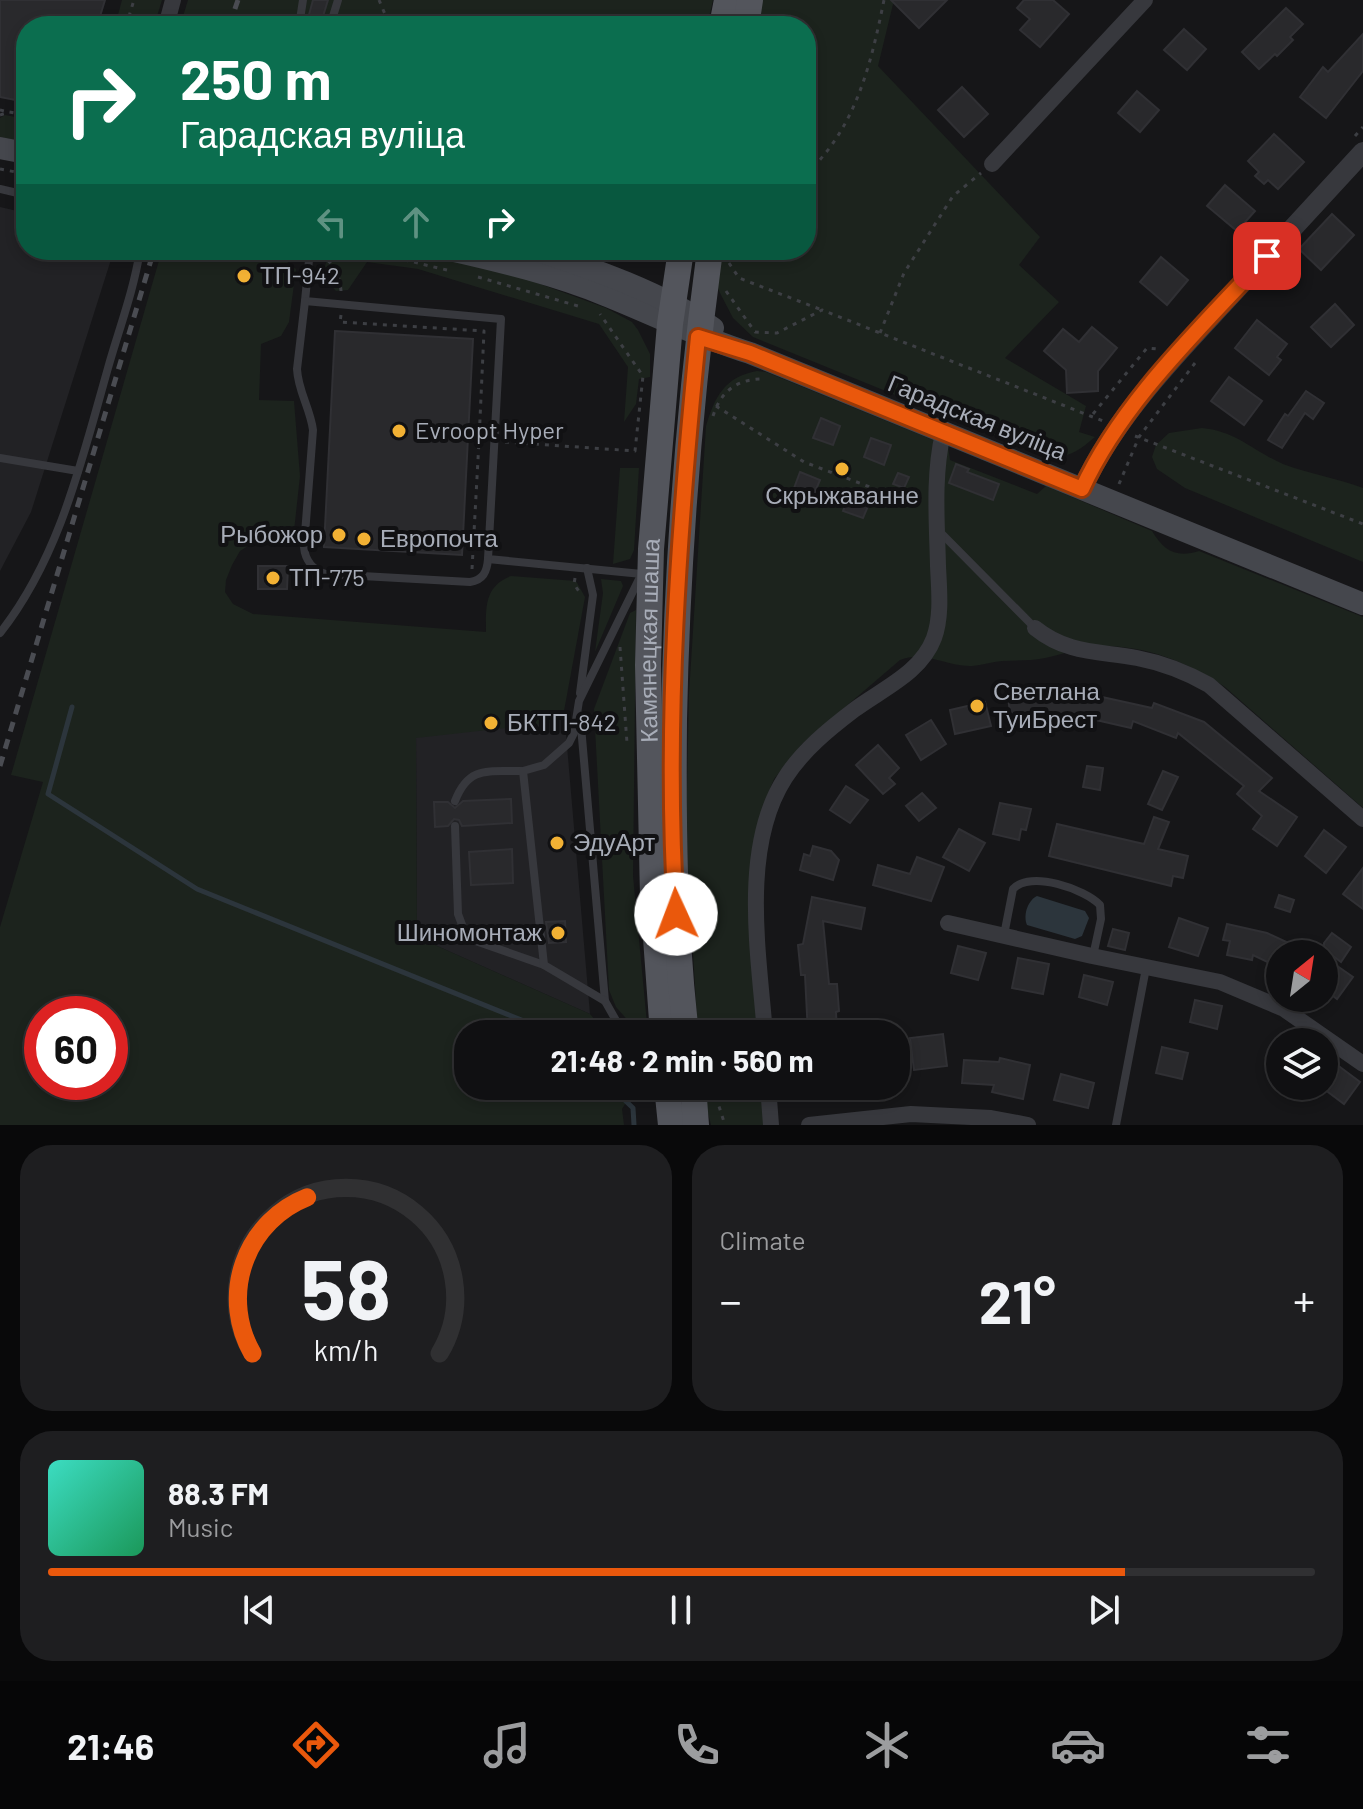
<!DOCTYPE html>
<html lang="en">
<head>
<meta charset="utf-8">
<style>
	body { margin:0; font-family:Barlow,sans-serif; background:#1e1e20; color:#f1f3f6; height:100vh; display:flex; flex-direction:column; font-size:30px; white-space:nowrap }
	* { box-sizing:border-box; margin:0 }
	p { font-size:26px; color:#9c9d9f }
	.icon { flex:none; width:44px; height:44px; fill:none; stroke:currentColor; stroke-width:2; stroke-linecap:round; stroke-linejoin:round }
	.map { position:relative; height:1125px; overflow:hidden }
	.details { display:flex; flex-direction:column; gap:20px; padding:20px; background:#09090a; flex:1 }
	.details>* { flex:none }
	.top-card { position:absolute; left:16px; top:16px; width:800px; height:244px; border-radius:32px; box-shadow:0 4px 12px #0003,0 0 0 2px #303032; background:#0b6e4f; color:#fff; overflow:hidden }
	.needle { width:52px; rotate:30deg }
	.controls { position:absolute; left:1266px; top:940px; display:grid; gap:16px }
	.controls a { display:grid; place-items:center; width:72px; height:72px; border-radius:50%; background:#101012; box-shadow:0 4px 12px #0003,0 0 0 2px #303032; font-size:40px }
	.speed { position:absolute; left:24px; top:996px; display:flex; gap:16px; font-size:40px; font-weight:700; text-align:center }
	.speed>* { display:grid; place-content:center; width:104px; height:104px; border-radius:50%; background:#101012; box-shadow:0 4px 12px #0003,0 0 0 2px #303032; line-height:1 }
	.speed .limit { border:12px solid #d22; background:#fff; color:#111 }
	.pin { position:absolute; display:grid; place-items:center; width:68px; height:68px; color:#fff; margin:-34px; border-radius:16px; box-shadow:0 4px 12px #0006 }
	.me { position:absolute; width:88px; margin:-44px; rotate:358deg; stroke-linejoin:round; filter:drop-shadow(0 0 6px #0008) }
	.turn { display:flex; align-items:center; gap:28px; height:168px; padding:0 32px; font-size:36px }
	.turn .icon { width:104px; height:104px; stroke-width:2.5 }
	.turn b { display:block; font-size:56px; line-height:68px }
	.lanes { display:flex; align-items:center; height:76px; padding:0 32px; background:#0003; justify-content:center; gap:40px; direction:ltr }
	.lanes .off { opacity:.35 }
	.big { font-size:60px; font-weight:700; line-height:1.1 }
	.details .widget { flex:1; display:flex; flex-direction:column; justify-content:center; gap:12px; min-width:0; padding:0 28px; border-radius:32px; background:#1e1e20 }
	.details .dial { align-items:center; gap:0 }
	.dial svg { height:208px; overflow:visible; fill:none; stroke:#303032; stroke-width:7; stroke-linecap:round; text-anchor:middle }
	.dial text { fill:#f1f3f6; stroke:none }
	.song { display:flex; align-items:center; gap:24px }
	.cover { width:96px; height:96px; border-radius:12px; background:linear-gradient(135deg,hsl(170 70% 55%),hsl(150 70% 35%)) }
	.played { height:8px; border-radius:4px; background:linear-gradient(90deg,#ea580c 85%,#303032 85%) }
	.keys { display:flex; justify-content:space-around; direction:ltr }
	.heat { display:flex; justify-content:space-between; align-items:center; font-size:44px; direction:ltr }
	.details .tiles { flex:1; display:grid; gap:20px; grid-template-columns:1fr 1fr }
	.widget:last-child { grid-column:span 2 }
	.trip { position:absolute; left:454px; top:1020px; width:456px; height:80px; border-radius:32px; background:#101012; box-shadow:0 4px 12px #0003,0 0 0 2px #303032; font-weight:700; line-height:80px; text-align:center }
	.menu { display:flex; height:128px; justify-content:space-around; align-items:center; background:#060607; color:#9c9d9f }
	.menu .icon { width:56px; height:56px }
	.menu .selected { color:#ea580c }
	.menu b { font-size:36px; color:#f1f3f6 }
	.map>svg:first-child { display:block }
	.built { fill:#222225 }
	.green { fill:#1c231d; fill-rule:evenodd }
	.water { fill:#2c353c }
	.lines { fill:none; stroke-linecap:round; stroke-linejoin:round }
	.stream { stroke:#2c353c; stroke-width:5 }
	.building { fill:#29292c; stroke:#303034; stroke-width:2 }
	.path { stroke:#3d3f44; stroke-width:3; stroke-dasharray:4 6; stroke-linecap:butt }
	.service { stroke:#37383d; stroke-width:8 }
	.minor { stroke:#37383d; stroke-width:16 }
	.tertiary { stroke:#37383d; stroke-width:20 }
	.secondary { stroke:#45474d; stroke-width:22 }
	.primary { stroke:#53555c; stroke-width:26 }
	.rail { stroke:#4a4c52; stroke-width:5; stroke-dasharray:10 8; stroke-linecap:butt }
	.route-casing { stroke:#983908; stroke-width:20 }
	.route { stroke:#ea580c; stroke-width:14 }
	.poi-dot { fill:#f2b134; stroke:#111113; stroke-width:3 }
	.labels { text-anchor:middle; stroke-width:8; stroke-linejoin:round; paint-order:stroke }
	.poi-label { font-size:24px; fill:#a8adb8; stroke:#111113; text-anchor:start }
	.street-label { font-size:24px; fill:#a8adb8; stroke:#111113 }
</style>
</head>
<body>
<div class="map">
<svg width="1363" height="1125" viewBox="0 0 1363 1125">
	<rect width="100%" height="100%" fill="#161618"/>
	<g class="built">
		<polygon points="0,207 26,213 26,250 114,250 31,512 0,571"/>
		<polygon points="564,711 590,1014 417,937 416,737 549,723"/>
	</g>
	<g class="green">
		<polygon points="122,0 162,0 154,26 115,26"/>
		<polygon points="188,0 713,0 707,26 180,26"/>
		<path d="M 761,0 L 894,0 L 878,66 L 1040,237 L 1019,265 L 1059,302 L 1005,358 L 1086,406 L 1079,432 L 1095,437 C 1078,451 1069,459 1046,456 L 753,337 L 733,318 L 720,293 L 714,278 L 716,250 L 806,250 L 806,26 L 757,26 Z"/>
		<polygon points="5,115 26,119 26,142 0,137 0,118"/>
		<path d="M 162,250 L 288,250 L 286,261 L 296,269 L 289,322 L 281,336 L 261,344 L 259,400 L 294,401 L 300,476 L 294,531 L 277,539 L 256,541 L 240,551 L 232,565 L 226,580 L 225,592 L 233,604 L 253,614 L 486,632 C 486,608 484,586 511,576 L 576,581 L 585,597 L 564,711 L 549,723 L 416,738 L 417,937 L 590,1014 L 607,1034 L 468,1034 L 468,1086 L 636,1086 L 622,1109 L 624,1125 L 0,1125 L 0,927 L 43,782 L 11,775 ZM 42,1014 L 110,1014 L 110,1082 L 42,1082 Z"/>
		<polygon points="330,250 403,250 499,269 606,308 632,322 638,330 650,354 650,377 639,379 636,404 624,422 628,367 599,324 418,269 367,262 348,290 336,291 322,276"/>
		<path d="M 757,371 L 766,372 L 948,446 L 950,460 L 1037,494 L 1046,486 L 1152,531 C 1164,551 1176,558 1199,551 L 1363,617 L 1363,808 L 1225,687 C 1188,662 1145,645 1099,646 C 1080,646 1063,655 1045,658 C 1031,661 1017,660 1002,661 C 992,662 982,665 972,666 C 946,667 926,650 900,660 L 802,744 L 774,779 L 766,799 L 755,839 L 763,1034 L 698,1034 L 686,840 L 689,694 L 706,426 C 715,397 724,377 757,371 Z"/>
		<path d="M 1202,428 C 1236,431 1253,451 1283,464 C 1309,474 1337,478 1363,488 L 1363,562 L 1185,488 L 1157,469 L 1152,457 L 1156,445 L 1169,433 Z"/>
		<polygon points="620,468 639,468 634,550 630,559 613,564"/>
		<polygon points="601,579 621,581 623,586 595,652 603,593"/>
		<polygon points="636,610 633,876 648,1034 640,1034 616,1007 609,990 594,709 630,613"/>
		<polygon points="701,1086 765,1086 766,1125 711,1125"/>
	</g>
	<path class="water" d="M 1037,896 L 1085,911 L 1089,918 L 1082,936 L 1075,939 L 1027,925 C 1023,916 1027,901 1037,896 Z"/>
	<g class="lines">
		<g class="stream">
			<polyline points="72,707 48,794 197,889 556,1034"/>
			<polyline points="610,1086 633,1108 634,1125"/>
		</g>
	</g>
	<g class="building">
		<polygon points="0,0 105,0 97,26 26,26 26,102 0,97"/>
		<polygon points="313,0 328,0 320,26 306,26"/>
		<polygon points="891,0 947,0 919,28"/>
		<polygon points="1024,0 1053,0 1069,14 1040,47 1020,30 1030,19 1017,8"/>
		<polygon points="1286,8 1303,24 1290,37 1293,40 1277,56 1275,54 1259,69 1242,52"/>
		<polygon points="1184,29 1206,49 1187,70 1164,50"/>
		<polygon points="1363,34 1363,71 1326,118 1300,97 1323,67 1328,72"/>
		<polygon points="962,87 988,114 964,137 938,110"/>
		<polygon points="1137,91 1159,110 1140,132 1118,113"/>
		<polygon points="1274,134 1304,162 1278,189 1268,180 1264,184 1255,176 1259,172 1248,161"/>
		<polygon points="1225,185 1255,211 1237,231 1207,206"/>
		<polygon points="1332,214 1354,235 1321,270 1299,249"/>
		<polygon points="1161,257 1188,280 1167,305 1140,282"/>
		<polygon points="1335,304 1354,325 1331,347 1311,327"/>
		<polygon points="1257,320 1287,344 1277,357 1281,360 1269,375 1235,348"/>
		<polygon points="1092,327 1117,348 1098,371 1098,391 1067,393 1066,370 1044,351 1063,329 1079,342"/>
		<polygon points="335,331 473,339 462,555 324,547"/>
		<polygon points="1229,377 1262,401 1244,425 1211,401"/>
		<polygon points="1306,391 1324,403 1313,419 1305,413 1282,448 1268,440 1285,414 1288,416"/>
		<polygon points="821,418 840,426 833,445 813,438"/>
		<polygon points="871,438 891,445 884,465 864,457"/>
		<polygon points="956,464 969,469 967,472 999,484 993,500 949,483"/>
		<polygon points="800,472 820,480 812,499 793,491"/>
		<polygon points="898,473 909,477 904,488 893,484"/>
		<polygon points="851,491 871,499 863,518 843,511"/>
		<polygon points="258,566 288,566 287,589 258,589"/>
		<polygon points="1050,690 1084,693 1152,708 1154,703 1204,722 1272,778 1259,791 1297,817 1277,846 1253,829 1262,816 1237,794 1244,786 1178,733 1176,738 1133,721 1131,728 1083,717 1048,714 1011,720 1008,697"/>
		<polygon points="985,702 991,726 955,734 950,710"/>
		<polygon points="931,720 946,744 921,760 906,735"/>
		<polygon points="878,745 899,768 889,778 895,784 883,794 856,765"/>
		<polygon points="1087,766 1103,768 1100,790 1083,787"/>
		<polygon points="1163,771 1178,777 1162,810 1148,804"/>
		<polygon points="846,786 868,800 850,823 830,810"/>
		<polygon points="922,793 936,808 919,821 906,806"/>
		<polygon points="511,799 512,823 462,826 459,820 454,819 448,826 435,827 434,802 448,802 455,808 463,801"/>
		<polygon points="1000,803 1031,809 1026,830 1021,829 1019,840 993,834"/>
		<polygon points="1154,817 1169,822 1158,849 1188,856 1183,878 1173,876 1171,886 1049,856 1057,824 1144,844"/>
		<polygon points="959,829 985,843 969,871 943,857"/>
		<polygon points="1324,830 1346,847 1326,873 1305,856"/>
		<polygon points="813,846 831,851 839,860 833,880 800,870 804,854 810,856"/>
		<polygon points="512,849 513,883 471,885 469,852"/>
		<polygon points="917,857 944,867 931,901 873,885 878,865 910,874"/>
		<polygon points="1363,868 1363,909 1343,894"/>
		<polygon points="1279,895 1294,900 1290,912 1275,907"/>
		<polygon points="812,897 865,908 861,929 823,921 829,984 837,984 839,1011 836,1012 837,1034 808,1034 805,975 801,975 798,945 803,944"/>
		<polygon points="1179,918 1208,928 1198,956 1169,947"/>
		<polygon points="565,921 566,942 549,943 546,922"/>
		<polygon points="1227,924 1267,933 1312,954 1280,954 1280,968 1253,955 1252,960 1227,955 1230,941 1223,940"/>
		<polygon points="1113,929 1129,933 1125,950 1108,946"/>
		<polygon points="1332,933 1351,947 1341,962 1324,949 1324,943"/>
		<polygon points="958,946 986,953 978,980 951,973"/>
		<polygon points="1018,958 1049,964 1043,994 1012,988"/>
		<polygon points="1330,961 1353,977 1337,999 1324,989 1324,968"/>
		<polygon points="1084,975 1113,982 1107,1005 1079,997"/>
		<polygon points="1195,1000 1222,1006 1217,1029 1190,1022"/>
		<polygon points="943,1034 947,1066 914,1070 910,1038"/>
		<polygon points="1162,1047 1188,1053 1182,1079 1156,1073"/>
		<polygon points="1000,1058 1030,1065 1023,1099 992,1092 994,1085 962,1083 964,1060 999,1062"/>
		<polygon points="1336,1064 1360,1082 1344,1104 1320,1086 1324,1086 1324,1080"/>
		<polygon points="1061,1074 1094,1083 1088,1108 1054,1100"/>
	</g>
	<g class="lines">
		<g class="path">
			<polyline points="379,0 390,26"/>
			<polyline points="126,26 134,0"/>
			<polyline points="0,110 9,112"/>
			<polyline points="0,115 9,112 26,115"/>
			<polyline points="1355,136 1363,127"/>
			<polyline points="0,169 26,174"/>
			<path d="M 806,174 C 856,128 871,64 884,0"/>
			<path d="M 319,256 C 334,260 340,277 341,291"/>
			<polyline points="612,256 630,255 643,250"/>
			<path d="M 325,258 C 372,248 402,260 447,270"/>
			<polyline points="729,263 739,278 822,310"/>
			<polyline points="478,277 578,306"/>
			<polyline points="726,291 755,332 777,333 822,310 1103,421"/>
			<polyline points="341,315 340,322 484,331 479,441 482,441"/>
			<polyline points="880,333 904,273 953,196 981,173"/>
			<polyline points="716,406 804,462 920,506"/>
			<polyline points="1093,414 1147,348 1158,349"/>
			<path d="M 713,416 C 721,391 737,379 763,379"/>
			<polyline points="1135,436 1363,524"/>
			<polyline points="505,442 635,451 643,376 600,314"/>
			<polyline points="1119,484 1139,437 1195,363"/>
			<polyline points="472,569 479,441"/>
			<polyline points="575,578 574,584 580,593"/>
			<polyline points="620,647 627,743"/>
			<polyline points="716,1097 725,1125"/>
		</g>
		<g class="service">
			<polyline points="299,26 303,0"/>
			<polyline points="330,26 338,0"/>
			<polyline points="0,189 26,195"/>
			<polyline points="310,250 305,301 501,319 488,559 642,574 643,571"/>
			<path d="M 305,301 L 297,369 C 298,391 310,408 313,430 L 304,547 C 305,560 313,570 326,574 L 470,582 C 483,580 487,572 488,559"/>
			<polyline points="0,458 78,471"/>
			<polyline points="940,532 1035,628"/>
			<path d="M 0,633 C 60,557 82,459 108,368 C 119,329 134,290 140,250"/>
			<polyline points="580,693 593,595 587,568"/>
			<polyline points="580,715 605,1001 618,1024 628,1034"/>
			<path d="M 455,801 C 469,765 488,772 523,771"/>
			<polyline points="455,826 458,914 467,938 544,965"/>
			<path d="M 1004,935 L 1013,889 C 1030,870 1085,889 1100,905 L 1101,919 L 1093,956"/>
			<polyline points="605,1001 544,965 523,771 544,765 569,743 574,733 579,701 641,575"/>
			<polyline points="1116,1125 1146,968"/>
		</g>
		<g class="minor">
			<polyline points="166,26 173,0"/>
			<polyline points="992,164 1145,0"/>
			<path d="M 1035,628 C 1067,654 1099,651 1137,658 C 1163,663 1186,672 1209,685 L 1363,819"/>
			<polyline points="948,923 1092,956 1220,982 1284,1009 1363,1064"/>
			<path d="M 765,1034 C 759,955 740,848 785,778 C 802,751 829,729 854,710 C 882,689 921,673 934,638 C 942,616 939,589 938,566 C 937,521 933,477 943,433"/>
			<polyline points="768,1086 771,1125"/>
			<polyline points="809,1125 911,1114 991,1118 1028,1125"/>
		</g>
		<path class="tertiary" d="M 1082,489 C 1114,419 1170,361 1222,305 C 1269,254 1316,203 1363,152"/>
		<g class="secondary">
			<polyline points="0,148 26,153"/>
			<path d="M 450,250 C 503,262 556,275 605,295 C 655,315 698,337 750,353 L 1363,604"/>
			<path d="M 535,250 C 594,269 662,293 713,328"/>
		</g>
		<g class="primary">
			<polyline points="722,26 727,0"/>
			<polyline points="746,26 750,0"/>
			<path id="s1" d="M 663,1034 L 653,897 L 648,665 L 651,549 L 670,324 L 681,250"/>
			<path d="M 686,1034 C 674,930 673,825 674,720 C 677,563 689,406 710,250"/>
			<polyline points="667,1086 671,1125"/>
			<polyline points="693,1086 696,1125"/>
		</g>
		<g class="rail">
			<polyline points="229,26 238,0"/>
			<polyline points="0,766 154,250"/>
		</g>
	</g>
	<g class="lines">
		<g class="route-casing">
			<path id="route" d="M 676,914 C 664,723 679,527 698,337 L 750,353 L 1082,489 C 1123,400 1201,328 1267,256"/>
		</g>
		<use href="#route" class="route"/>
	</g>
	<g class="poi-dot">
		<circle cx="244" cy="276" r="8"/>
		<circle cx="399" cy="431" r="8"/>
		<circle cx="842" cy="469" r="8"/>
		<circle cx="339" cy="535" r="8"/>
		<circle cx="364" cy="539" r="8"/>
		<circle cx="273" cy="578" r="8"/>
		<circle cx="977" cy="706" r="8"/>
		<circle cx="491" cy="723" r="8"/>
		<circle cx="557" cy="843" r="8"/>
		<circle cx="558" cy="933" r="8"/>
	</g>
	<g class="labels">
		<g class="poi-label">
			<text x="260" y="284">ТП-942</text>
			<text x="415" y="439">Evroopt Hyper</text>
			<text x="842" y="504" text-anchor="middle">Скрыжаванне</text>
			<text x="323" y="543" text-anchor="end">Рыбожор</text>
			<text x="380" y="547">Европочта</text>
			<text x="289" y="586">ТП-775</text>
			<text x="993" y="700">Светлана<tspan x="993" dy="28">ТуиБрест</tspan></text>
			<text x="507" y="731">БКТП-842</text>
			<text x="573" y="851">ЭдуАрт</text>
			<text x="542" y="941" text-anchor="end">Шиномонтаж</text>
		</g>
		<g class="street-label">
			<text transform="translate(977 418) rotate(22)" y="8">Гарадская вуліца</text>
			<text dy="8" stroke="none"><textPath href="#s1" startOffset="394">Камянецкая шаша</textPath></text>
		</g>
	</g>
</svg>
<div class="controls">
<a><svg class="needle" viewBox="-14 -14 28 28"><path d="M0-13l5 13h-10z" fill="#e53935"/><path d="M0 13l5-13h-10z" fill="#9c9d9f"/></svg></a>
<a><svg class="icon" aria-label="layers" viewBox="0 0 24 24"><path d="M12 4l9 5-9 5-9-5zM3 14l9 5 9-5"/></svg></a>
</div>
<div class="speed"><div class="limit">60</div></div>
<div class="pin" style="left:1267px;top:256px;background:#d93025"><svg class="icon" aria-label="arrive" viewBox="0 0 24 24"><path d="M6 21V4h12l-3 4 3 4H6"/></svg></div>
<svg class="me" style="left:676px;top:914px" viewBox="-20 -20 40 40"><circle r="19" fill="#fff"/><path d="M0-13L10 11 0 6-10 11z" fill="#ea580c"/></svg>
<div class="trip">21:48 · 2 min · 560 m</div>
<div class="top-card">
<div class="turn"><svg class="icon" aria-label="right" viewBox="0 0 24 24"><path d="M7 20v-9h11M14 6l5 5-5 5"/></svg><div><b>250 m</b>Гарадская вуліца</div></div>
<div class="lanes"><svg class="icon off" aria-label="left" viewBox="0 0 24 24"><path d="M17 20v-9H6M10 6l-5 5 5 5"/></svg><svg class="icon off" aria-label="ahead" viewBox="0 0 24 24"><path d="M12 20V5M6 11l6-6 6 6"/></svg><svg class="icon" aria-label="right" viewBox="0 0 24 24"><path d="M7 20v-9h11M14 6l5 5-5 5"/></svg></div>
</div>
</div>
<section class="details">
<div class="tiles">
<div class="widget dial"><svg viewBox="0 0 100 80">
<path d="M14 69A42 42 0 1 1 86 69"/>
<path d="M14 69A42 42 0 0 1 35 9" stroke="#ea580c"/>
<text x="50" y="56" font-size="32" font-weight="700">58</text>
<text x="50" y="72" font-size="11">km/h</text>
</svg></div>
<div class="widget"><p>Climate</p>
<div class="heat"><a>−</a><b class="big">21°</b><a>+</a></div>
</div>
<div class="widget">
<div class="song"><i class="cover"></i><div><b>88.3 FM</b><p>Music</p></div></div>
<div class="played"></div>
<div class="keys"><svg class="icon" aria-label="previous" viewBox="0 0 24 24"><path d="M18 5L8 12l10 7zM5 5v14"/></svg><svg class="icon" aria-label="pause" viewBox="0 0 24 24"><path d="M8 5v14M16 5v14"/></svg><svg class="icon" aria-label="next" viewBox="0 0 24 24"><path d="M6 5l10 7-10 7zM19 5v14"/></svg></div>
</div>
</div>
</section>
<nav class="menu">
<b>21:46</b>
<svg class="icon selected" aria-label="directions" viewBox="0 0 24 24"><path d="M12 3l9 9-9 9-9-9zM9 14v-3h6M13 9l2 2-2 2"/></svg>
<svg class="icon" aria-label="music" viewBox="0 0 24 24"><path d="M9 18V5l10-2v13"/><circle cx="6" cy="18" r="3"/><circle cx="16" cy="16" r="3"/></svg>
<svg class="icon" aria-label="phone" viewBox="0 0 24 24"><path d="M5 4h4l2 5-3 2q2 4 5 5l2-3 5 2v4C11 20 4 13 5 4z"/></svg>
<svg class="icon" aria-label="climate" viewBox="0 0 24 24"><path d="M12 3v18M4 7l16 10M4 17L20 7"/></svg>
<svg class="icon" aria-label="car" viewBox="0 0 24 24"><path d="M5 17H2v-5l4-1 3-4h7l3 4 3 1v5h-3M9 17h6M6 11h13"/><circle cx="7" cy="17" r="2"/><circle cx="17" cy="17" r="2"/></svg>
<svg class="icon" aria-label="filters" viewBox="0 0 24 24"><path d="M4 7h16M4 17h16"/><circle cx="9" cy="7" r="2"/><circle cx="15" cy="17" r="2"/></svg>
</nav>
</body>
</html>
